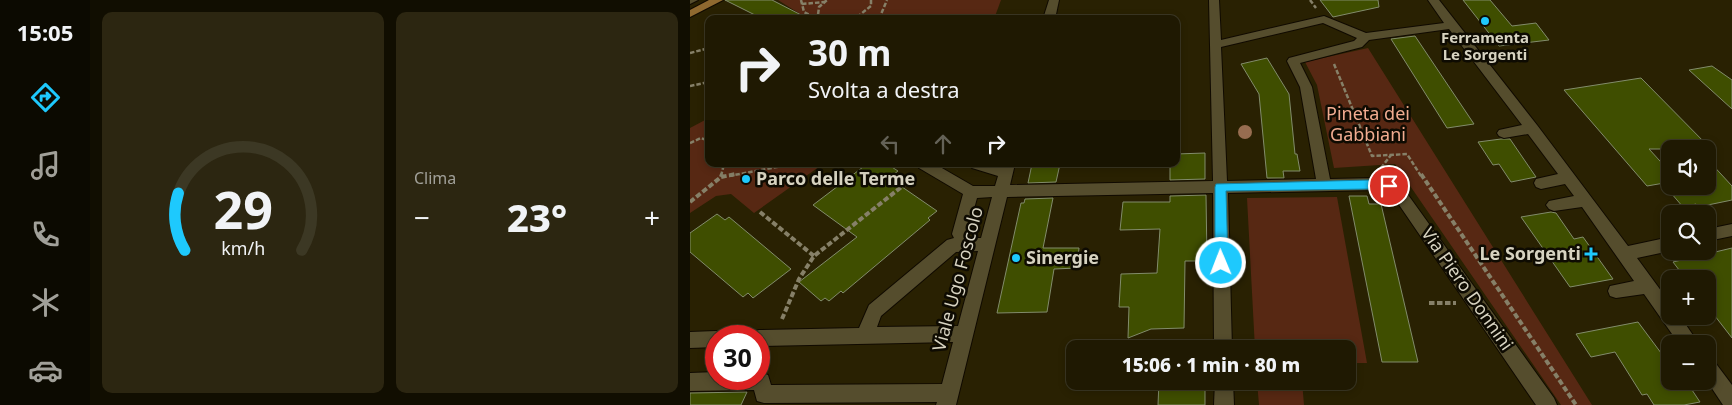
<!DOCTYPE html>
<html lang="it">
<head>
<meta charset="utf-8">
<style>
	body { margin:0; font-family:"Noto Sans",sans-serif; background:#2c2611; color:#f1f3f6; height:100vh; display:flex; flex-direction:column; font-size:19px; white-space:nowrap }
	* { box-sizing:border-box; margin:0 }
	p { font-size:16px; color:#a1a099 }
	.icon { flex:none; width:28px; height:28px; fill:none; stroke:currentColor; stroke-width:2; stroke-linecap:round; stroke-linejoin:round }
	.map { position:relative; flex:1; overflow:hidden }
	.details { display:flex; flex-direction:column; gap:12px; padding:12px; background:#110e01; width:600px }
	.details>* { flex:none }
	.guide { position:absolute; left:15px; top:15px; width:475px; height:152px; border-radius:10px; box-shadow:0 2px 8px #0003,0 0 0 1px #3c3824; background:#1f1902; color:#f1f3f6; overflow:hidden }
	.fabs { position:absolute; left:971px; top:140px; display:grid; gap:10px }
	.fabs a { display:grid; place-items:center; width:55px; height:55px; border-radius:10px; background:#1f1902; box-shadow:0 2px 8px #0003,0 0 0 1px #3c3824; font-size:25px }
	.speed { position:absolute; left:15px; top:325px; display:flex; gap:10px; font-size:25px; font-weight:700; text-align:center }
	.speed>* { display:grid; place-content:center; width:65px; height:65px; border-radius:50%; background:#1f1902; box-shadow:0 2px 8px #0003,0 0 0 1px #3c3824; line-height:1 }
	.speed .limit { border:8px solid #d22; background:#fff; color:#111 }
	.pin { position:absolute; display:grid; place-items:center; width:42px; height:42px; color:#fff; margin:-21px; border:2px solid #fff; border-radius:50%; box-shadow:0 1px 5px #0007 }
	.me { position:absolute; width:55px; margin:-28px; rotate:359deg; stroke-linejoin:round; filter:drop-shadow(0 0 4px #0008) }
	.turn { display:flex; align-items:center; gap:18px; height:105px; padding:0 20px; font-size:22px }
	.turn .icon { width:65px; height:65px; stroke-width:2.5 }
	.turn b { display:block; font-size:35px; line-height:42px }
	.lanes { display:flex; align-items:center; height:48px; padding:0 20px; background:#0003; justify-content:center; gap:25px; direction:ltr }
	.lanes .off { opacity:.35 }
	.big { font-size:38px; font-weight:800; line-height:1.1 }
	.details .card { flex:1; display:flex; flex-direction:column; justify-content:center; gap:8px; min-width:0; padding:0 18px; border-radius:10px; background:#2c2611 }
	.details .dial { align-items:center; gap:0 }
	.dial svg { height:130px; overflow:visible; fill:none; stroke:#3c3824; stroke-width:7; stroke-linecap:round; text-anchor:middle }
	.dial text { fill:#f1f3f6; stroke:none }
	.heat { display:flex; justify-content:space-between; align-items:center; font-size:28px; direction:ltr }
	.details .tiles { flex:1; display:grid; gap:12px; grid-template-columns:repeat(2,1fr) }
	.trip { position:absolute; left:376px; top:340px; width:290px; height:50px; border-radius:10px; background:#1f1902; box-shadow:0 2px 8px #0003,0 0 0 1px #3c3824; font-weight:800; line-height:50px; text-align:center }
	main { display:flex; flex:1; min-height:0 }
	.tab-bar { display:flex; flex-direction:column; width:90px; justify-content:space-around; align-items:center; background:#0c0a01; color:#a1a099 }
	.tab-bar .icon { width:35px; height:35px }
	.tab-bar .current { color:#1ec9fd }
	.tab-bar b { font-size:22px; color:#f1f3f6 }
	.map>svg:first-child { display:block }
	.green { fill:#572813 }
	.building { fill:#3f4e00; stroke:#828c6b }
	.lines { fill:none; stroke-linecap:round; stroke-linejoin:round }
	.minor-casing { stroke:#100a00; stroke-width:2 }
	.major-casing { stroke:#100a00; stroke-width:2 }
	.path-far1 { stroke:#868068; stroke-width:2.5; stroke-dasharray:4.5 2; stroke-linecap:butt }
	.path { stroke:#868068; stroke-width:4; stroke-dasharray:5.5 2.5; stroke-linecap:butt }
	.minor { fill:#554d2d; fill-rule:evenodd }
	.major { fill:#8f692f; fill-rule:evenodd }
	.tree { fill:#976d50 }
	.route { fill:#1ec9fd; stroke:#1483a4 }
	.poi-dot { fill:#1ec9fd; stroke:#0e0b02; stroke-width:2 }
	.labels { text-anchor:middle; stroke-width:5; stroke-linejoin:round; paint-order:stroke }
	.far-poi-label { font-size:15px; font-weight:bold; fill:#d7d3c1; stroke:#0e0b02 }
	.park-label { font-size:18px; fill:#f1ac90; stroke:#0e0b02 }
	.poi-label { font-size:18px; font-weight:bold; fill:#d7d3c1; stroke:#0e0b02; text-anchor:start }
	.street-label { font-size:18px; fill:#d7d3c1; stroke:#0e0b02 }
</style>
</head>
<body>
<main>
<nav class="tab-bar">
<b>15:05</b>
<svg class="icon current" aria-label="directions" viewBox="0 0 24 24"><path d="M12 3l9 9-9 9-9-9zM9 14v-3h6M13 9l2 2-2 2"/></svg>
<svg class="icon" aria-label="music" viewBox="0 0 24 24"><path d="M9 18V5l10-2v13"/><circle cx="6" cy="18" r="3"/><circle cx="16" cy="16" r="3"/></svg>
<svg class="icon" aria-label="phone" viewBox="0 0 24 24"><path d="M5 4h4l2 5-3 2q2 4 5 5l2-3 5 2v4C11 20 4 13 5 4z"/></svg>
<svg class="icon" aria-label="climate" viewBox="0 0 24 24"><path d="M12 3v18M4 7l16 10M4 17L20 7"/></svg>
<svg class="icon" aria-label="car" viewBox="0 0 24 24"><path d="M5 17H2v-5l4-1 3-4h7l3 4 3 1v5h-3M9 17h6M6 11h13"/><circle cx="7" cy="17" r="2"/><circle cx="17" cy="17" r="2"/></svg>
</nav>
<section class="details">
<div class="tiles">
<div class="card dial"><svg viewBox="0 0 100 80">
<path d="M14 69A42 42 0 1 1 86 69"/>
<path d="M14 69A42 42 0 0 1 10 34" stroke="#1ec9fd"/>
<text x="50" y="56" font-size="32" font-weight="700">29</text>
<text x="50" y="72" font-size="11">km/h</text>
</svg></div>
<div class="card"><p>Clima</p>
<div class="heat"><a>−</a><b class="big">23°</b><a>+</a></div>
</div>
</div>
</section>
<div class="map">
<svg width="1042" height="405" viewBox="0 0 1042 405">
	<rect width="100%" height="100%" fill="#292102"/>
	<g class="green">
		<polygon points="88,0 311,0 304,19 118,19"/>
		<polygon points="678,48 902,405 871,405 705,164 644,168 627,85 615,62"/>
		<polygon points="17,119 19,120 19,164 133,164 64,213 41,194 26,196 0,213 0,128"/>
		<polygon points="647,197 677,363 658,363 658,349 565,349 557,198"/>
		<polygon points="567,381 612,381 614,405 569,405"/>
	</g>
	<g class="building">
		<polygon points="35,0 82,0 119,19 73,19"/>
		<polygon points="630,0 688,0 689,7 643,17"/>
		<polygon points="773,0 800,0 822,26 846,23 859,40 809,46"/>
		<polygon points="725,36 784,124 757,128 701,39"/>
		<polygon points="577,58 599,94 605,154 607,154 610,171 593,171 594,178 577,178 569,94 551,64"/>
		<polygon points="1022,66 1042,80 1042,109 999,70"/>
		<polygon points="951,78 1021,149 959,149 980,172 980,182 957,186 874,90"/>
		<polygon points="811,139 820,139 846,177 821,182 809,164 803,165 788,142"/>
		<polygon points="515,153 515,179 480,180 480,164 486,164 486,154"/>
		<polygon points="1018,160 1042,186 1042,200 1008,207 1006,204 993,207 975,186 1018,186"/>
		<polygon points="177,164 197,164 208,171 200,177 203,179 202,180 247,211 238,218 240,220 153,293 151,291 139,301 135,298 131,301 109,282 167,237 123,205"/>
		<polygon points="342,164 370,164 366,182 338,183"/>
		<polygon points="516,195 517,261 495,261 494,328 461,329 438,338 439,307 429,307 431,274 467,273 470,229 430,230 433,202 480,202 480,196"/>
		<polygon points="659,196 677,196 679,204 691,204 728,362 692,362"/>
		<polygon points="363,198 353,248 389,248 387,268 364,269 357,312 307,313 331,203 334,203 335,199"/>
		<polygon points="861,212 866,213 884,239 893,237 923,279 880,287 831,217"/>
		<polygon points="27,214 35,220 39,217 101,269 63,298 58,293 53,297 0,252 0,233"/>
		<polygon points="1042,248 1042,338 1018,307 1018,279 996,279 983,262"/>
		<polygon points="948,322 980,365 980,381 996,381 1010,402 994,405 964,405 957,394 952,395 925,352 901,357 886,334"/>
		<polygon points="469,381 515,381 515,405 468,405"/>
		<polygon points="57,392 51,405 0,405 0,393"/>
	</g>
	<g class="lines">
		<g class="minor-casing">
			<g id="minor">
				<polygon points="0,0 8,0 0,4"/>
				<polygon points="359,0 369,0 365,19 353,19"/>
				<path d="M 519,0 L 529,0 L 531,40 L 634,16 L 676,33 L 754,23 L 738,0 L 749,0 L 847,125 L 938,246 L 980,237 L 980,251 L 947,258 L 980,303 L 980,316 L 990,316 L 1009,344 L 989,344 L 954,294 L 926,298 L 920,296 L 918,291 L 920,286 L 944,281 L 892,207 L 864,211 L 859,209 L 856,205 L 859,201 L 884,196 L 875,184 L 851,189 L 846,187 L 844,183 L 846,179 L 868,174 L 838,134 L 814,138 L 809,136 L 807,133 L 809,130 L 832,125 L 759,29 L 679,40 L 672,47 L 610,63 L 622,87 L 640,179 L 688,178 L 711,185 L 864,398 L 867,405 L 846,405 L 701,193 L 688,190 L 538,193 L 542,349 L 524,349 L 523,193 L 317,197 L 266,405 L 246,405 L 247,402 L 74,403 L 67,401 L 64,390 L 0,391 L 0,373 L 26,372 L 26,379 L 69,379 L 69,372 L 78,375 L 81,385 L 252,384 L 263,342 L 69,346 L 69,336 L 61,336 L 63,332 L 69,330 L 169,328 L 179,305 L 257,240 L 264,238 L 262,234 L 273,194 L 229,168 L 227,164 L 245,164 L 283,186 L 305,186 L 308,176 L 282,168 L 280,164 L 304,164 L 310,166 L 311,164 L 325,164 L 320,185 L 523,181 ZM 633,23 L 667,38 L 664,41 L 599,58 L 597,61 L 610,87 L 626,179 L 537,181 L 531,47 ZM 302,197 L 291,238 L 276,238 L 287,198 ZM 288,251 L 268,326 L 187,327 L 191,316 L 266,252 Z"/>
				<polygon points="1042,224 1042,236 1018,241 1018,229"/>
				<polygon points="26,331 32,333 34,336 26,336 26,347 0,348 0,332"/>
				<polygon points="1018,358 1024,361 1042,385 1042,405 1033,405 1017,381"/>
				<polygon points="525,381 543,381 544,405 524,405"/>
			</g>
		</g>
		<g class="major-casing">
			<polygon id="major" points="19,0 33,0 0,17 0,10"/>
		</g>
		<g class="path-far1">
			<polyline points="111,0 114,12 122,16 121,19"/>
			<polyline points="620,0 626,8"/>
			<polyline points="112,4 135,2"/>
			<polyline points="132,19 128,15 129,7 137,0"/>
			<polyline points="161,19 167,17 181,6 181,0"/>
			<polyline points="189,19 197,0"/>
			<polyline points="0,53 19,48"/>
			<polyline points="644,64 682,156 717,154 731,176"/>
			<polyline points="0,86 19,82"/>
			<polyline points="0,143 11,138 19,141"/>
			<polyline points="691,168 701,155"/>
			<polyline points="31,176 34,164"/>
			<polyline points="39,176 103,164"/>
		</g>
		<g class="path">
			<polyline points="731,174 886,405"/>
			<polyline points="31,177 32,174"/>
			<polyline points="0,202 31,177 46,174"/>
			<polyline points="70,212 124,256"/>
			<polyline points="739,303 766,303"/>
			<polyline points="92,319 109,279 124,256 224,177"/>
		</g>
		<use href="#minor" class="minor"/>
		<use href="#major" class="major"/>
	</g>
	<circle class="tree" cx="555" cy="132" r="7"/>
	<polygon class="route" points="679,180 699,182 705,186 699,190 679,189 536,191 538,263 536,266 531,268 527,266 525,263 525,187 526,184"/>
	<g class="poi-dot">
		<circle cx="795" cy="21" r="5"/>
		<circle cx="56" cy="179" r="5"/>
		<path d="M898.5 246.5h5v5h5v5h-5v5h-5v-5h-5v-5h5z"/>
		<circle cx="326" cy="258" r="5"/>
	</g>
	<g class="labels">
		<g class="far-poi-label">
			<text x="795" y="43">Ferramenta<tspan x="795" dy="17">Le Sorgenti</tspan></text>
		</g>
		<g class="park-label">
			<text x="678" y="120">Pineta dei<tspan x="678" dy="21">Gabbiani</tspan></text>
		</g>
		<g class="poi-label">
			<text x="66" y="185">Parco delle Terme</text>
			<text x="891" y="260" text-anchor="end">Le Sorgenti</text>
			<text x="336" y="264">Sinergie</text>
		</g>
		<g class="street-label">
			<text transform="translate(268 279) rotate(-75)" y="6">Viale Ugo Foscolo</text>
			<text transform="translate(777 289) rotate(55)" y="6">Via Piero Donnini</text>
		</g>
	</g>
</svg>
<div class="fabs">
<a><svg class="icon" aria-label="sound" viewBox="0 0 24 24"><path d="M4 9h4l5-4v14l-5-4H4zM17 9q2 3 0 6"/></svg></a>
<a><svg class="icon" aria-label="search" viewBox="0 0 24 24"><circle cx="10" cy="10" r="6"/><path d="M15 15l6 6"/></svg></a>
<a>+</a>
<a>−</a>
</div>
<div class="speed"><div class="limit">30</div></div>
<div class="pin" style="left:699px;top:186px;background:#d93025"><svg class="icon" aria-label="arrive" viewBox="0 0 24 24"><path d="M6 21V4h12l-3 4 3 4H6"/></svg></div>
<svg class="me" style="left:531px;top:263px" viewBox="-20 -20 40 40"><circle r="17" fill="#1ec9fd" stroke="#fff" stroke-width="3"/><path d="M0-11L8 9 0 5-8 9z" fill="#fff"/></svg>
<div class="trip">15:06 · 1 min · 80 m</div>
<div class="guide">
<div class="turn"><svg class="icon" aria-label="right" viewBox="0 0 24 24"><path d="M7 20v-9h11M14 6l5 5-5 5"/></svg><div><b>30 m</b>Svolta a destra</div></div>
<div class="lanes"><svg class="icon off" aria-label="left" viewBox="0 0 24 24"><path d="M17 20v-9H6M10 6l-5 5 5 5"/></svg><svg class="icon off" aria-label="ahead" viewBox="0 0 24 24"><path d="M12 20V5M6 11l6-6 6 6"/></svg><svg class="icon" aria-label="right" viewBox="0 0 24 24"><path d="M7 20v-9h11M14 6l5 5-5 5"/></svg></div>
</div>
</div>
</main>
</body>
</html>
